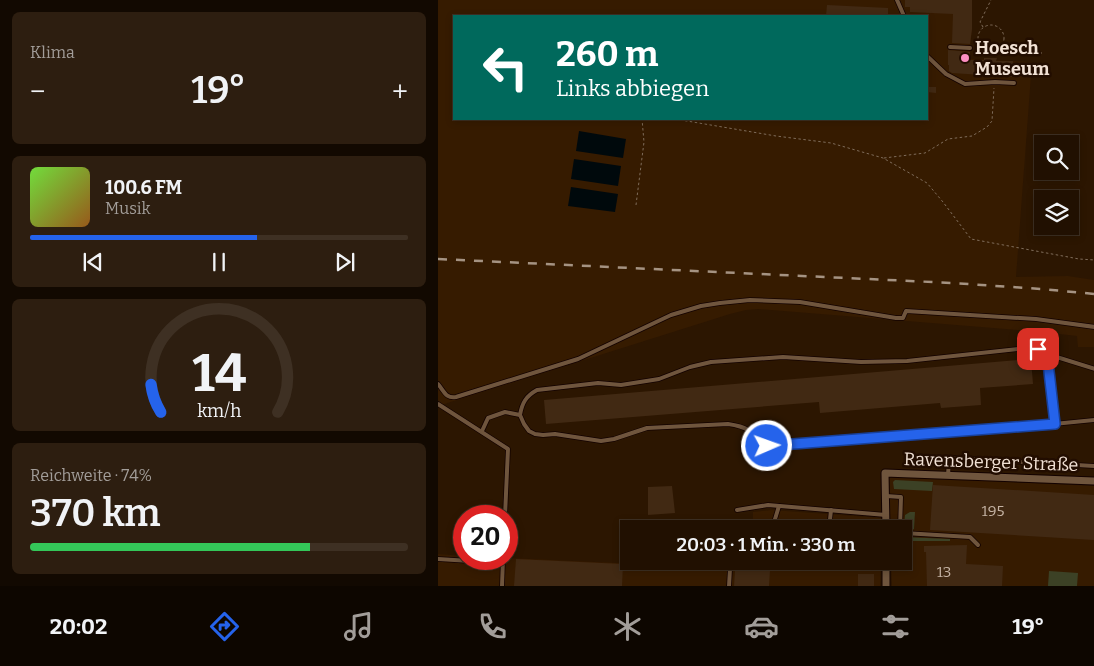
<!DOCTYPE html>
<html lang="de">
<head>
<meta charset="utf-8">
<style>
	body { margin:0; font-family:Bitter,serif; background:#2d1e10; color:#f1f3f6; height:100vh; display:flex; flex-direction:column; font-size:19px; white-space:nowrap }
	* { box-sizing:border-box; margin:0 }
	p { font-size:16px; color:#a29d99 }
	.icon { flex:none; width:28px; height:28px; fill:none; stroke:currentColor; stroke-width:2; stroke-linecap:round; stroke-linejoin:round }
	.map { position:relative; flex:1; overflow:hidden }
	.side { display:flex; flex-direction:column; gap:12px; padding:12px; background:#120901; width:438px }
	.side>* { flex:none }
	.banner { position:absolute; left:15px; top:15px; width:475px; height:105px; border-radius:0px; box-shadow:0 2px 8px #0003,0 0 0 1px #3e3023; background:#00695c; color:#fff; overflow:hidden }
	.buttons { position:absolute; left:596px; top:135px; display:grid; gap:10px }
	.buttons a { display:grid; place-items:center; width:45px; height:45px; border-radius:0px; background:#211001; box-shadow:0 2px 8px #0003,0 0 0 1px #3e3023; font-size:25px }
	.speed { position:absolute; left:15px; top:505px; display:flex; gap:10px; font-size:25px; font-weight:700; text-align:center }
	.speed>* { display:grid; place-content:center; width:65px; height:65px; border-radius:50%; background:#211001; box-shadow:0 2px 8px #0003,0 0 0 1px #3e3023; line-height:1 }
	.speed .limit { border:8px solid #d22; background:#fff; color:#111 }
	.pin { position:absolute; display:grid; place-items:center; width:42px; height:42px; color:#fff; margin:-21px; border-radius:10px; box-shadow:0 2px 8px #0006 }
	.me { position:absolute; width:55px; margin:-28px; rotate:88deg; stroke-linejoin:round; filter:drop-shadow(0 0 4px #0008) }
	.turn { display:flex; align-items:center; gap:18px; height:105px; padding:0 20px; font-size:22px }
	.turn .icon { width:65px; height:65px; stroke-width:2.5 }
	.turn b { display:block; font-size:35px; line-height:42px }
	.big { font-size:38px; font-weight:600; line-height:1.1 }
	.side .tile { flex:1; display:flex; flex-direction:column; justify-content:center; gap:8px; min-width:0; padding:0 18px; border-radius:8px; background:#2d1e10 }
	.side .dial { align-items:center; gap:0 }
	.dial svg { height:130px; overflow:visible; fill:none; stroke:#3e3023; stroke-width:7; stroke-linecap:round; text-anchor:middle }
	.dial text { fill:#f1f3f6; stroke:none }
	.song { display:flex; align-items:center; gap:15px }
	.cover { width:60px; height:60px; border-radius:8px; background:linear-gradient(135deg,hsl(100 70% 55%),hsl(30 70% 35%)) }
	.played { height:5px; border-radius:2px; background:linear-gradient(90deg,#2563eb 60%,#3e3023 60%) }
	.keys { display:flex; justify-content:space-around; direction:ltr }
	.heat { display:flex; justify-content:space-between; align-items:center; font-size:28px; direction:ltr }
	.charge { height:8px; border-radius:4px; background:linear-gradient(90deg,#34c759 74%,#3e3023 0) }
	.trip { position:absolute; left:182px; top:520px; width:292px; height:50px; border-radius:0px; background:#211001; box-shadow:0 2px 8px #0003,0 0 0 1px #3e3023; font-weight:600; line-height:50px; text-align:center }
	.menu { display:flex; height:80px; justify-content:space-around; align-items:center; background:#0d0600; color:#a29d99 }
	.menu .icon { width:35px; height:35px }
	.menu .selected { color:#2563eb }
	.menu b { font-size:22px; color:#f1f3f6 }
	main { display:flex; flex:1; min-height:0 }
	.map>svg:first-child { display:block }
	.built { fill:#361b00; fill-rule:evenodd }
	.green { fill:#3c4125 }
	.water { fill:#00090c }
	.building { fill:#412913 }
	.lines { fill:none; stroke-linecap:round; stroke-linejoin:round }
	.lane-casing { stroke:#130200; stroke-width:5.5 }
	.street-casing { stroke:#130200; stroke-width:9 }
	.path { stroke:#7f6c5a; stroke-width:1; stroke-dasharray:2.5 2.5; stroke-linecap:butt }
	.lane { stroke:#6f553d; stroke-width:4 }
	.street { stroke:#6f553d; stroke-width:7 }
	.rail { stroke:#a59382; stroke-width:2.5; stroke-dasharray:9 9; stroke-linecap:butt }
	.route-casing { stroke:#184099; stroke-width:12 }
	.route { stroke:#2563eb; stroke-width:9 }
	.poi-dot { fill:#fc8fc2; stroke:#220d00; stroke-width:2 }
	.labels { text-anchor:middle; stroke-width:5; stroke-linejoin:round; paint-order:stroke }
	.number-label { font-size:15px; fill:#c5b3a4 }
	.poi-label { font-size:18px; font-weight:bold; fill:#f1e1d4; stroke:#220d00; text-anchor:start }
	.street-label { font-size:18px; fill:#f1e1d4; stroke:#220d00 }
</style>
</head>
<body>
<main>
<section class="side">
<div class="tile"><p>Klima</p>
<div class="heat"><a>−</a><b class="big">19°</b><a>+</a></div>
</div>
<div class="tile">
<div class="song"><i class="cover"></i><div><b>100.6 FM</b><p>Musik</p></div></div>
<div class="played"></div>
<div class="keys"><svg class="icon" aria-label="previous" viewBox="0 0 24 24"><path d="M18 5L8 12l10 7zM5 5v14"/></svg><svg class="icon" aria-label="pause" viewBox="0 0 24 24"><path d="M8 5v14M16 5v14"/></svg><svg class="icon" aria-label="next" viewBox="0 0 24 24"><path d="M6 5l10 7-10 7zM19 5v14"/></svg></div>
</div>
<div class="tile dial"><svg viewBox="0 0 100 80">
<path d="M14 69A42 42 0 1 1 86 69"/>
<path d="M14 69A42 42 0 0 1 8 52" stroke="#2563eb"/>
<text x="50" y="56" font-size="32" font-weight="700">14</text>
<text x="50" y="72" font-size="11">km/h</text>
</svg></div>
<div class="tile"><p>Reichweite · 74%</p><b class="big">370 km</b><div class="charge"></div></div>
</section>
<div class="map">
<svg width="657" height="586" viewBox="0 0 657 586">
	<rect width="100%" height="100%" fill="#2c1601"/>
	<g class="built">
		<path d="M 0,0 L 534,0 L 534,29 L 531,59 L 594,62 L 578,277 L 630,276 L 656,280 L 656,347 L 640,347 L 639,336 L 604,332 L 320,309 L 308,310 L 292,314 L 0,406 ZM 16,16 L 489,16 L 489,119 L 16,119 Z"/>
		<polygon points="451,476 656,486 656,586 454,586 453,561 466,561 466,529 452,529"/>
		<polygon points="334,510 444,518 443,529 315,529 315,512"/>
		<polygon points="0,554 26,556 26,559 69,558 265,567 285,565 304,561 443,561 442,586 0,586"/>
	</g>
	<g class="green">
		<polygon points="457,480 495,482 494,491 456,489 455,482"/>
		<polygon points="472,512 477,512 476,529 474,530 469,530 466,526 467,515"/>
		<polygon points="466,537 512,539 512,541 466,541"/>
		<polygon points="611,571 640,573 639,586 610,586"/>
	</g>
	<g class="water">
		<polygon points="141,131 188,139 185,158 138,151"/>
		<polygon points="136,159 183,166 180,186 133,179"/>
		<polygon points="133,187 180,194 177,212 130,206"/>
	</g>
	<g class="building">
		<polygon points="467,0 534,0 534,29 532,44 514,43 515,14 472,12 472,7 467,7"/>
		<polygon points="389,5 450,8 450,16 388,16"/>
		<polygon points="510,50 532,52 531,60 546,60 546,58 559,58 558,61 575,61 574,77 514,73 511,71 511,65 510,65"/>
		<polygon points="489,87 498,87 498,93 489,92"/>
		<polygon points="593,359 595,384 542,388 543,405 503,408 502,403 382,413 381,402 108,424 106,400"/>
		<polygon points="495,485 657,495 657,540 492,530"/>
		<polygon points="234,486 237,513 210,515 210,487"/>
		<polygon points="529,545 528,564 565,566 564,586 489,586 488,552 486,552 486,546"/>
		<polygon points="78,559 185,564 184,586 76,586"/>
		<polygon points="302,569 332,570 331,586 296,586 297,571 302,571"/>
		<rect x="420" y="574" width="16" height="12"/>
	</g>
	<g class="lines">
		<g class="lane-casing">
			<g id="lane">
				<polyline points="459,0 466,16"/>
				<polyline points="512,47 532,48"/>
				<polyline points="489,56 508,74 527,84 557,82 576,83"/>
				<polyline points="609,354 617,424"/>
				<path d="M 0,384 C 6,391 8,399 18,397 L 140,359 L 233,315 L 263,306 L 282,303 L 312,300 L 362,302 L 458,318 L 465,318 L 468,311 L 598,319 L 657,327"/>
				<polyline points="0,404 70,449 67,516"/>
				<path d="M 82,415 C 84,403 88,396 99,390 L 160,383 L 183,385 L 221,379 L 252,367 L 273,362 L 345,357 L 423,362 L 469,361 L 590,348 L 600,349 L 609,354 L 657,369"/>
				<path d="M 44,431 L 50,418 L 67,412 L 82,415 L 86,424 L 91,431 L 97,434 L 105,435 L 117,434 L 163,441 L 176,439 L 209,428 L 290,424 C 297,425 304,426 310,430 C 321,437 322,446 337,447 L 576,428 L 657,420"/>
				<polyline points="510,475 511,461 515,458 657,466"/>
				<polyline points="448,496 463,497 462,529"/>
				<polyline points="299,510 330,505 448,515"/>
				<polyline points="334,529 341,506"/>
				<polyline points="391,529 393,510"/>
				<polyline points="466,533 532,537 540,545"/>
				<polyline points="0,559 65,563"/>
				<polyline points="303,565 322,566"/>
				<polyline points="64,586 65,559"/>
				<polyline points="291,586 292,569 303,565 308,561"/>
			</g>
		</g>
		<g class="street-casing">
			<g id="street">
				<polyline points="448,529 447,473 657,481"/>
				<polyline points="448,561 448,586"/>
			</g>
		</g>
		<g class="path">
			<circle cx="553" cy="38" r="13"/>
			<polyline points="545,27 542,22 553,0"/>
			<polyline points="563,49 569,52 604,53"/>
			<polyline points="237,119 338,136 393,143 445,158 489,183 505,202 533,239 641,259 657,260"/>
			<polyline points="446,158 487,153 510,139 534,136 549,127 554,121 556,88"/>
			<polyline points="198,205 206,142 204,119"/>
		</g>
		<use href="#lane" class="lane"/>
		<use href="#street" class="street"/>
		<polyline class="rail" points="0,259 515,283 603,289 657,294"/>
	</g>
	<g class="lines">
		<g class="route-casing">
			<polyline id="route" points="329,446 617,424 609,354 600,349"/>
		</g>
		<use href="#route" class="route"/>
	</g>
	<circle class="poi-dot" cx="527" cy="58" r="5"/>
	<g class="labels">
		<g class="number-label">
			<text x="555" y="516">195</text>
			<text x="506" y="577">13</text>
		</g>
		<g class="poi-label">
			<text x="537" y="54">Hoesch<tspan x="537" dy="21">Museum</tspan></text>
		</g>
		<g class="street-label">
			<text transform="translate(553 462) rotate(2)" y="6">Ravensberger Straße</text>
		</g>
	</g>
</svg>
<div class="buttons">
<a><svg class="icon" aria-label="search" viewBox="0 0 24 24"><circle cx="10" cy="10" r="6"/><path d="M15 15l6 6"/></svg></a>
<a><svg class="icon" aria-label="layers" viewBox="0 0 24 24"><path d="M12 4l9 5-9 5-9-5zM3 14l9 5 9-5"/></svg></a>
</div>
<div class="speed"><div class="limit">20</div></div>
<div class="pin" style="left:600px;top:349px;background:#d93025"><svg class="icon" aria-label="arrive" viewBox="0 0 24 24"><path d="M6 21V4h12l-3 4 3 4H6"/></svg></div>
<svg class="me" style="left:329px;top:446px" viewBox="-20 -20 40 40"><circle r="17" fill="#2563eb" stroke="#fff" stroke-width="3"/><path d="M0-11L8 9 0 5-8 9z" fill="#fff"/></svg>
<div class="trip">20:03 · 1 Min. · 330 m</div>
<div class="banner">
<div class="turn"><svg class="icon" aria-label="left" viewBox="0 0 24 24"><path d="M17 20v-9H6M10 6l-5 5 5 5"/></svg><div><b>260 m</b>Links abbiegen</div></div>
</div>
</div>
</main>
<nav class="menu">
<b>20:02</b>
<svg class="icon selected" aria-label="directions" viewBox="0 0 24 24"><path d="M12 3l9 9-9 9-9-9zM9 14v-3h6M13 9l2 2-2 2"/></svg>
<svg class="icon" aria-label="music" viewBox="0 0 24 24"><path d="M9 18V5l10-2v13"/><circle cx="6" cy="18" r="3"/><circle cx="16" cy="16" r="3"/></svg>
<svg class="icon" aria-label="phone" viewBox="0 0 24 24"><path d="M5 4h4l2 5-3 2q2 4 5 5l2-3 5 2v4C11 20 4 13 5 4z"/></svg>
<svg class="icon" aria-label="climate" viewBox="0 0 24 24"><path d="M12 3v18M4 7l16 10M4 17L20 7"/></svg>
<svg class="icon" aria-label="car" viewBox="0 0 24 24"><path d="M5 17H2v-5l4-1 3-4h7l3 4 3 1v5h-3M9 17h6M6 11h13"/><circle cx="7" cy="17" r="2"/><circle cx="17" cy="17" r="2"/></svg>
<svg class="icon" aria-label="filters" viewBox="0 0 24 24"><path d="M4 7h16M4 17h16"/><circle cx="9" cy="7" r="2"/><circle cx="15" cy="17" r="2"/></svg>
<b>19°</b>
</nav>
</body>
</html>
